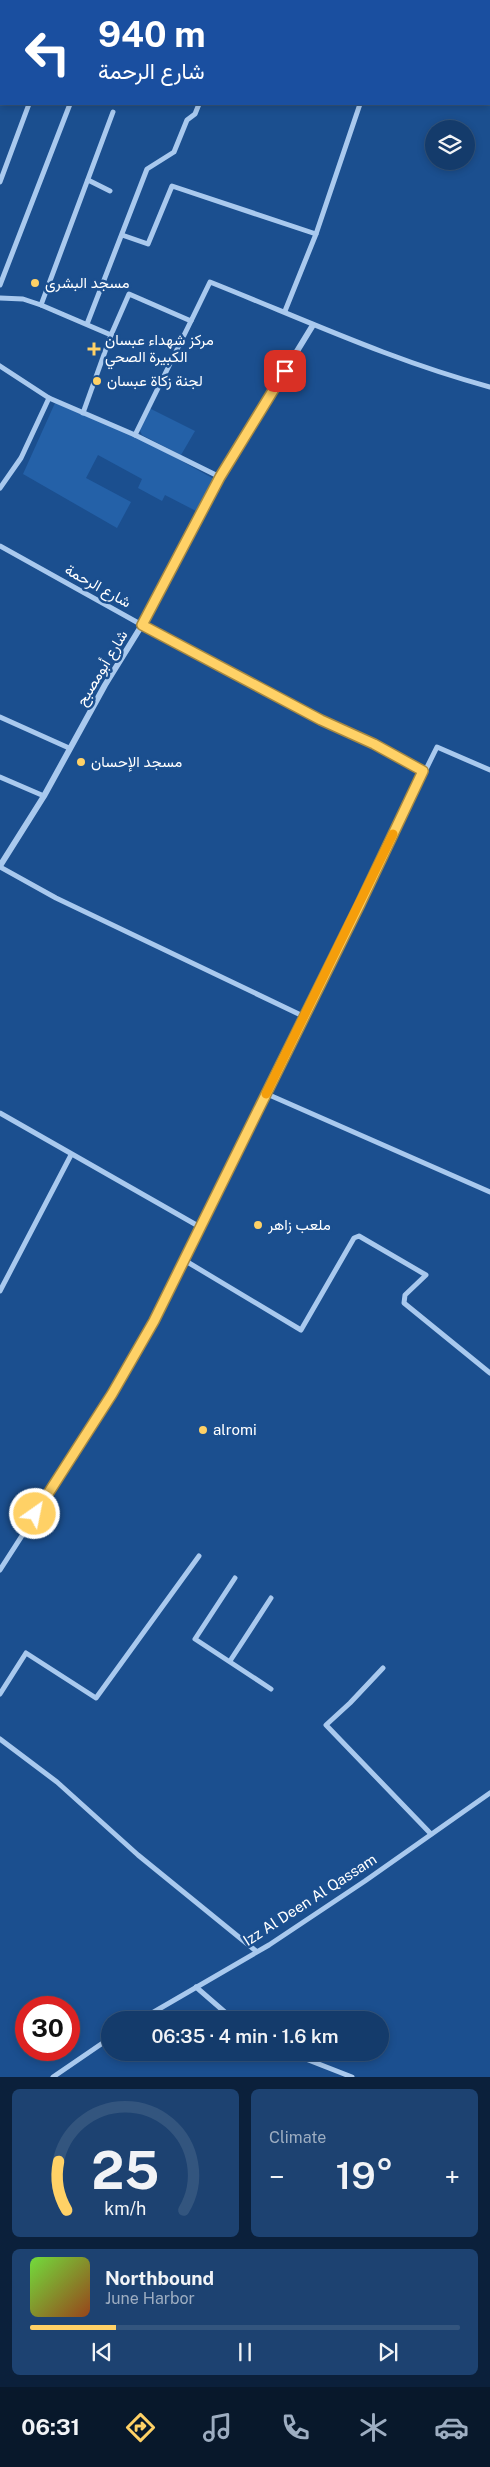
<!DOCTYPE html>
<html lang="en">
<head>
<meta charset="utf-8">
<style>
	body { margin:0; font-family:"Public Sans",Vazirmatn,sans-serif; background:#1d4271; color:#f1f3f6; height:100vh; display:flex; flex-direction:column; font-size:19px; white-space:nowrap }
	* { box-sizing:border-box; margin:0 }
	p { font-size:16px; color:#9dadc1 }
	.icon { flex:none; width:28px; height:28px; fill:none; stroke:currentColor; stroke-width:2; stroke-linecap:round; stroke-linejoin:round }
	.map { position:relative; height:2077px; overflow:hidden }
	.drawer { display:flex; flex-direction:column; gap:12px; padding:12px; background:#0b203b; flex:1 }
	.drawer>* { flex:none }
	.guide { position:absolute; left:0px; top:0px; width:490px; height:105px; box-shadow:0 2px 8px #0003,0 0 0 1px #33557e; background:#1a4fa0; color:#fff; overflow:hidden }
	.buttons { position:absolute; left:425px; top:120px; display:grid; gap:10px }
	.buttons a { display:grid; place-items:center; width:50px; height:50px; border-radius:50%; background:#143b6b; box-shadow:0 2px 8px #0003,0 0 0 1px #33557e; font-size:25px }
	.speed { position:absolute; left:15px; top:1996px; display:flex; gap:10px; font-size:25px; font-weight:700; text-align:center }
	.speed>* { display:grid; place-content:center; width:65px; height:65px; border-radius:50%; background:#143b6b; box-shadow:0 2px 8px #0003,0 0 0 1px #33557e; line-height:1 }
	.speed .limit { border:8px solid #d22; background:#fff; color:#111 }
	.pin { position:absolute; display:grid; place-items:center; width:42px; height:42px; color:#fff; margin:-21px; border-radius:10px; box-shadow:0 2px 8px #0006 }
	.me { position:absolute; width:55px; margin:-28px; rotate:33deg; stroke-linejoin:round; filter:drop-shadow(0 0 4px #0008) }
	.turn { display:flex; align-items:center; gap:18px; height:105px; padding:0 15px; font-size:22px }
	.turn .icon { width:65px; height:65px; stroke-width:2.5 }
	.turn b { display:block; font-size:35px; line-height:42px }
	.big { font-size:38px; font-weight:600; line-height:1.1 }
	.drawer .card { flex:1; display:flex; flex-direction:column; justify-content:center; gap:8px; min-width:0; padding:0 18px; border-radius:8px; background:#1d4271 }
	.drawer .dial { align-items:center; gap:0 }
	.dial svg { height:130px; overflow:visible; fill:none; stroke:#33557e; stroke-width:7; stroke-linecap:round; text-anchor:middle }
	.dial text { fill:#f1f3f6; stroke:none }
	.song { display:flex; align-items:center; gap:15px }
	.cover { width:60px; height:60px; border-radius:8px; background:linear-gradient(135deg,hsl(100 70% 55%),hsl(20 70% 35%)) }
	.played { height:5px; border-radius:2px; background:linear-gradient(90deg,#ffd166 20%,#33557e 20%) }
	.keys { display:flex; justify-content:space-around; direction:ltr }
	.heat { display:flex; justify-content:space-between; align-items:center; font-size:28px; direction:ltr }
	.drawer .tiles { flex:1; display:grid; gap:12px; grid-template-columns:1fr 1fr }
	.card:last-child { grid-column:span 2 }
	.trip { position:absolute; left:101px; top:2011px; width:288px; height:50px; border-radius:25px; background:#143b6b; box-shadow:0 2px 8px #0003,0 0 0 1px #33557e; font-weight:600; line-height:50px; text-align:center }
	.menu { display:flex; height:80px; justify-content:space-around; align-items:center; background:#08182b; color:#9dadc1 }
	.menu .icon { width:35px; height:35px }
	.menu .current { color:#ffd166 }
	.menu b { font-size:22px; color:#f1f3f6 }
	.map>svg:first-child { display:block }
	.green { fill:#2461a8 }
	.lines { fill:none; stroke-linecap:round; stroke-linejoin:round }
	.minor { stroke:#a9c9ee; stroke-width:5 }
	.tertiary { stroke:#a9c9ee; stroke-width:6 }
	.route-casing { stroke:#a68842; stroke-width:12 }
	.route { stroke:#ffd166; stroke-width:9 }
	.slow { stroke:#f59e0b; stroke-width:9 }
	.poi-dot { fill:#ffd166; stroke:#1b4f8f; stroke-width:2 }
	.labels { text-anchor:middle; stroke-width:5; stroke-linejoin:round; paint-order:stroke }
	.poi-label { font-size:15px; fill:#fff; stroke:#1b4f8f; text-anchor:start }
	.street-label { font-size:15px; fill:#fff; stroke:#1b4f8f }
</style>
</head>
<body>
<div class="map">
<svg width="490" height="2077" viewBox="0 0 490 2077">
	<rect width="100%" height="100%" fill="#1b4f8f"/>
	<g class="green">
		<polygon points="55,403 140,438 214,479 196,511 165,495 162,501 138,488 142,479 98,455 86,478 131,502 117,528 23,474"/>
		<polygon points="149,408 195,431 181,455 142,435 139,428"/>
	</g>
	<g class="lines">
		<g class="minor">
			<polyline points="185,0 188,1"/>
			<polyline points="269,0 272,1"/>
			<polyline points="3,1 3,0"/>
			<polyline points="66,1 67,0"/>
			<polyline points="107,1 108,0"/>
			<polyline points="220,1 221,0"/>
			<polyline points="0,11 1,7"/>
			<polyline points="88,180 110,191"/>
			<polyline points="0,182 29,104"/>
			<polyline points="122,235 148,244 172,186 316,234"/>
			<polyline points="0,285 70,104"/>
			<path d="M 0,298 L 23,299 L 41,305 L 111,335 L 129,294 L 191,321 L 210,282 C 303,319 393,361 490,387"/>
			<polyline points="41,305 113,112"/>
			<polyline points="285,311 316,234 360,104"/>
			<polyline points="87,324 147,169 174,152 187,120 195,114 199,104"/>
			<polyline points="0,366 49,398 135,435 220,477"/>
			<polyline points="83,413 111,335"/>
			<polyline points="135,435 191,321"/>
			<polyline points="0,488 21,458 49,398"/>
			<polyline points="0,546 142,625 321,720 374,744 423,771"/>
			<polyline points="0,717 69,748"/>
			<polyline points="0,777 44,796"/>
			<polyline points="0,867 56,898 305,1017"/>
			<polyline points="267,1094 490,1192"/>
			<polyline points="0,1113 200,1227"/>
			<polyline points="184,1260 301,1330 354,1238 359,1236 426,1275 405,1295 404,1303 490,1373"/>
			<polyline points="0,1291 71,1155"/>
			<polyline points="0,1570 113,1394 154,1321 437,747 490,770"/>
			<polyline points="235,1578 195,1639 271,1689"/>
			<polyline points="230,1661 271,1598"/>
			<polyline points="383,1668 350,1703 326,1725 431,1834"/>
			<polyline points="0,1694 26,1653 96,1698 199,1556"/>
			<polyline points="0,1739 57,1782 138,1855 256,1951"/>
			<polyline points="196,1987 234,2020"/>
			<polyline points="140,2020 269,1945 365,1881 490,1793"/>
			<polyline points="288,2052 352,2077"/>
			<polyline points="53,2077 110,2038"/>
		</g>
		<polyline class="tertiary" points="0,866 44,796 105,685 142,625 220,477 313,325"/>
	</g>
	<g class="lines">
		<g class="route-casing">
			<polyline id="route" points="35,1514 112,1394 154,1321 360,904 423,771 374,744 321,720 142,625 220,477 285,371"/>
		</g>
		<use href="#route" class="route"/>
		<polyline class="slow" points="266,1094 393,834"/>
	</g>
	<g class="poi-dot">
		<circle cx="35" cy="283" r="5"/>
		<path d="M91.5 341.5h5v5h5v5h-5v5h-5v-5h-5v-5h5z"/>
		<circle cx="97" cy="381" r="5"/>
		<circle cx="81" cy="762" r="5"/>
		<circle cx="258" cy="1225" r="5"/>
		<circle cx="203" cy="1430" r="5"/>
	</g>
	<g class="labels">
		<g class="poi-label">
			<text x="45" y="288">مسجد البشرى</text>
			<text x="105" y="345">مركز شهداء عبسان<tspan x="105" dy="17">الكبيرة الصحي</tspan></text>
			<text x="107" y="386">لجنة زكاة عبسان</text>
			<text x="91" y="767">مسجد الإحسان</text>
			<text x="268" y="1230">ملعب زاهر</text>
			<text x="213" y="1435">alromi</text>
		</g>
		<g class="street-label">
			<text transform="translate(98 586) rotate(29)" y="5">شارع الرحمة</text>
			<text transform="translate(102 668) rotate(-59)" y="5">شارع أبومصبح</text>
			<text transform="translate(310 1900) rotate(-33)" y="5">Izz Al Deen Al Qassam</text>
		</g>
	</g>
</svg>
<div class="buttons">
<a><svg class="icon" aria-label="layers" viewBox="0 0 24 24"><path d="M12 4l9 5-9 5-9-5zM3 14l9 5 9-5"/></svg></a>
</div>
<div class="speed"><div class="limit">30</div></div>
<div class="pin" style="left:285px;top:371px;background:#d93025"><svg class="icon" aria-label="arrive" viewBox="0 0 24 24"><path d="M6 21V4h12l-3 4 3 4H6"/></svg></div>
<svg class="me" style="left:35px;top:1514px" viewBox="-20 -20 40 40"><circle r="17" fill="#ffd166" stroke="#fff" stroke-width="3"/><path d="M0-11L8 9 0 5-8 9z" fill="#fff"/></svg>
<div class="trip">06:35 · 4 min · 1.6 km</div>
<div class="guide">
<div class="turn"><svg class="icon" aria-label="left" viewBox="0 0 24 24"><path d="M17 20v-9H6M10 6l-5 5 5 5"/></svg><div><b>940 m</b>شارع الرحمة</div></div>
</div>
</div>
<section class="drawer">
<div class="tiles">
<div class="card dial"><svg viewBox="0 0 100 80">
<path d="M14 69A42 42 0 1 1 86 69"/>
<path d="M14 69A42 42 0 0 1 9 39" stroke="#ffd166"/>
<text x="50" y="56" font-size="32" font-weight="700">25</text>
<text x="50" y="72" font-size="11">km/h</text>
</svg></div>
<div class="card"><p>Climate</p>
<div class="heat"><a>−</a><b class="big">19°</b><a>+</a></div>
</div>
<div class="card">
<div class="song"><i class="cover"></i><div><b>Northbound</b><p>June Harbor</p></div></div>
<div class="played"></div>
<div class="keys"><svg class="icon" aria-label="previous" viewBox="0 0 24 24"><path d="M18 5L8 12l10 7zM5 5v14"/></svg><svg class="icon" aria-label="pause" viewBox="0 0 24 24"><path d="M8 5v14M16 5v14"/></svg><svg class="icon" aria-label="next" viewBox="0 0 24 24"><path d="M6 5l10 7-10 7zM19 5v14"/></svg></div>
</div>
</div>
</section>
<nav class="menu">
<b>06:31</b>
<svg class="icon current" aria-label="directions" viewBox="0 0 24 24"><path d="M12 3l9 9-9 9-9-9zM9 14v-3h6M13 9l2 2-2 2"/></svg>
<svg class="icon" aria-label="music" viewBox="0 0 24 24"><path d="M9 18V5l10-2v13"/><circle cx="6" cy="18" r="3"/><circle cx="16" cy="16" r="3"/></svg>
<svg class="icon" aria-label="phone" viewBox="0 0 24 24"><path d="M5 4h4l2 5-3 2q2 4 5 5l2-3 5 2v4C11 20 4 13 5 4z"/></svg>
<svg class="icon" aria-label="climate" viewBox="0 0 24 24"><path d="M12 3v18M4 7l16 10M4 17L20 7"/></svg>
<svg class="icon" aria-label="car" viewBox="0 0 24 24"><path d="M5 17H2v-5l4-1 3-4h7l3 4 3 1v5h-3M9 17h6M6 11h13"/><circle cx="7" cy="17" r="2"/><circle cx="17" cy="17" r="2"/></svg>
</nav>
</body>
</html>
